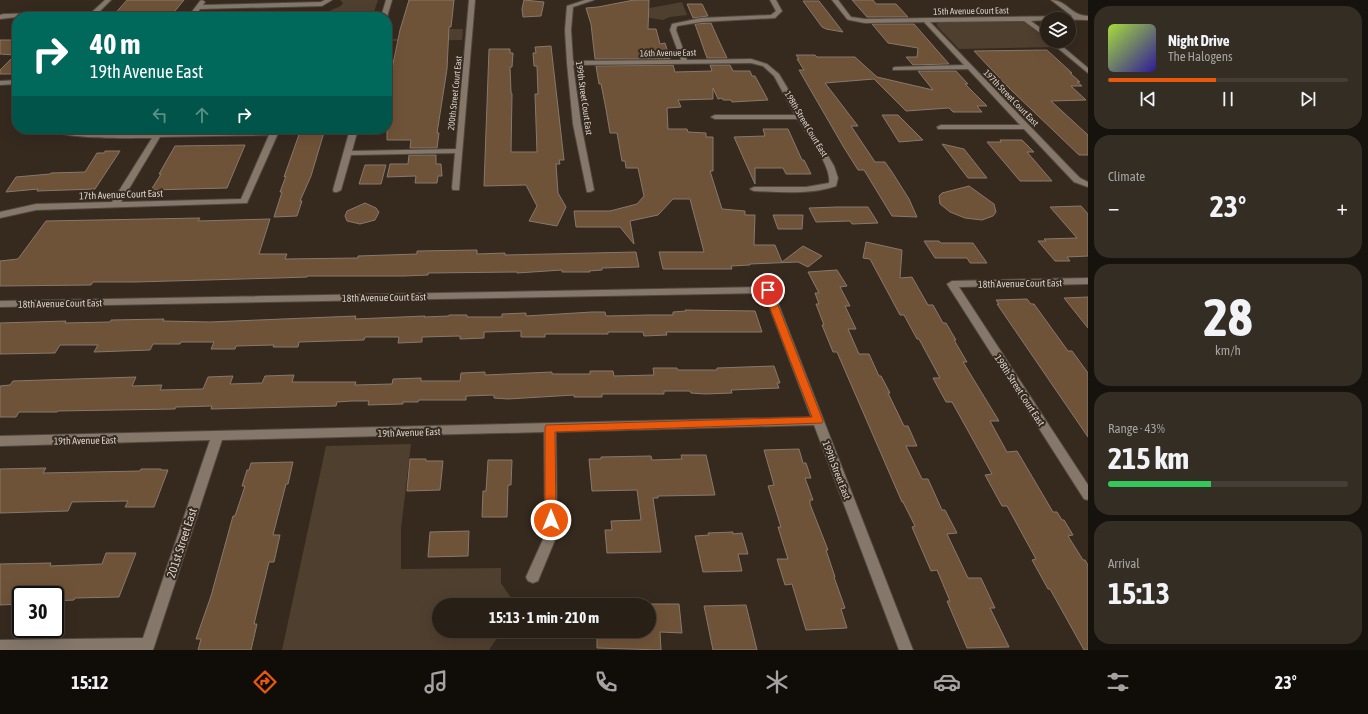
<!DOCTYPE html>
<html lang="en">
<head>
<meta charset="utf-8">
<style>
	body { margin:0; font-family:"Asap Condensed",sans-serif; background:#342d24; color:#f1f3f6; height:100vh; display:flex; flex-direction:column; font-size:15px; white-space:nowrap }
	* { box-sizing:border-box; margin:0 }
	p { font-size:13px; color:#a5a3a1 }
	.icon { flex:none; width:22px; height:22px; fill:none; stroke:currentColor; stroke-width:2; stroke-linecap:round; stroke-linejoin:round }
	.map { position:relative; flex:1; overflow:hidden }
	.sheet { display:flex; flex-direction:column; gap:6px; padding:6px; background:#16120d; width:280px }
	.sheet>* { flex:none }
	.banner { position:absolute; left:12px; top:12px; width:380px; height:122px; border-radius:16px; box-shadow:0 4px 16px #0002,0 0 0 1px #443e36; background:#00695c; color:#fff; overflow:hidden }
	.fabs { position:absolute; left:1040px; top:12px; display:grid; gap:8px }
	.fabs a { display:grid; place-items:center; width:36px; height:36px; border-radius:50%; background:#282017; box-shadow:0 4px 16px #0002,0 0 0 1px #443e36; font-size:20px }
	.speed { position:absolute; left:12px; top:586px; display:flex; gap:8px; font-size:20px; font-weight:700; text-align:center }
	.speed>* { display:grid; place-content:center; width:52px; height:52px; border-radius:50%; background:#282017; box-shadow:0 4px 16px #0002,0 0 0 1px #443e36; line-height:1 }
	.speed .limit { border:2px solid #111; border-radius:6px; background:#fff; color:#111 }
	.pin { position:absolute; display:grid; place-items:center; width:34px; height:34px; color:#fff; margin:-17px; border:2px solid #fff; border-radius:50%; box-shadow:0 1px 4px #0007 }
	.me { position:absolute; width:44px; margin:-22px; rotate:0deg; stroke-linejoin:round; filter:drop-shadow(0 0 3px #0008) }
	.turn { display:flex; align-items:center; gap:14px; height:84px; padding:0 12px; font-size:18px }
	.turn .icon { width:52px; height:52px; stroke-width:2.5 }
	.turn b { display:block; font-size:28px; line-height:34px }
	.lanes { display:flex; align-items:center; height:38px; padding:0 12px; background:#0003; justify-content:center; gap:20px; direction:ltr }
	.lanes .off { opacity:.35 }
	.big { font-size:30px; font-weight:700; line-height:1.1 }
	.sheet .tile { flex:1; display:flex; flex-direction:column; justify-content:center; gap:6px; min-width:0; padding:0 14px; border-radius:16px; background:#342d24 }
	.sheet .dial { align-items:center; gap:0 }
	.dial b { font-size:52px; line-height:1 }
	.song { display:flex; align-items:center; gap:12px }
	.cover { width:48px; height:48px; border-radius:6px; background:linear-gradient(135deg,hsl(80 70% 55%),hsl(250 70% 35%)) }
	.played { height:4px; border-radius:2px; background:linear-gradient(90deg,#ea580c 45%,#443e36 45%) }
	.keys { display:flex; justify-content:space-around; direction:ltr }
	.heat { display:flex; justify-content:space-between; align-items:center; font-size:22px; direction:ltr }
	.charge { height:6px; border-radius:3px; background:linear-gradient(90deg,#34c759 43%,#443e36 0) }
	.trip { position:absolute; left:432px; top:598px; width:224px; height:40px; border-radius:20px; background:#282017; box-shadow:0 4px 16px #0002,0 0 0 1px #443e36; font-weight:700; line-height:40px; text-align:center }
	.tabs { display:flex; height:64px; justify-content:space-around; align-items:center; background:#100d09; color:#a5a3a1 }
	.tabs .icon { width:28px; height:28px }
	.tabs .active { color:#ea580c }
	.tabs b { font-size:18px; color:#f1f3f6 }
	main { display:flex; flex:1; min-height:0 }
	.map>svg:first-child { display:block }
	.green { fill:#4f3f2f }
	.building { fill:#6f5338; stroke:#86786c }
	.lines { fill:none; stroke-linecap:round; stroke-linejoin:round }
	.minor-casing { stroke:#51483f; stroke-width:2 }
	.minor { fill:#85786b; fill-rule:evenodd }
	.route { fill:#ea580c; stroke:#983908 }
	.labels { text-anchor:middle; stroke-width:4; stroke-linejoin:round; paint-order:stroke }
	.far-street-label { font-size:9px; fill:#d8d1ca; stroke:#362a1f }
	.street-label { font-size:10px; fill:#d8d1ca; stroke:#362a1f }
	.near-street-label { font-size:12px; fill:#d8d1ca; stroke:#362a1f }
</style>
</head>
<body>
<main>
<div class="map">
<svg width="1088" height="650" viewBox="0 0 1088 650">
	<rect width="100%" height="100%" fill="#362a1f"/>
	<g class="green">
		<polygon points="340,0 378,0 374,12 329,13 331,10 341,6 343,3"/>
		<polygon points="682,2 687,15 670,17 663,20 638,16 639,10"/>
		<polygon points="943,21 1022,21 1027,24 1055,47 959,49 937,26 937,23"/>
		<polygon points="425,29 463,29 462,40 388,41 388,39 423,38"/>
		<polygon points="411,444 401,529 401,569 501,568 501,583 516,605 439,605 439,631 502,631 489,650 282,650 326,446"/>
	</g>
	<g class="building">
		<polygon points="127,0 184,0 170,17 112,17"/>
		<polygon points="409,0 454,0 451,27 449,27 447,69 437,133 439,133 437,148 410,148 411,140 387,140 387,93 400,30"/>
		<polygon points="524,0 544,2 541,16 523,17 522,9"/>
		<polygon points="634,0 649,0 648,29 656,29 660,44 665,43 670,59 595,59 591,24 586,8 598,7"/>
		<polygon points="852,0 873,0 876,4 896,4 908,17 867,17"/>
		<polygon points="803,1 819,1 843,32 826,29 822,27"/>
		<polygon points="687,4 702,4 708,16 693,18"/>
		<polygon points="711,23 719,41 727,58 707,58 695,24"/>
		<polygon points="872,24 914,24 949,64 913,65 906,57 917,57 918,48 888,43"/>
		<polygon points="0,40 17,40 17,74 0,74 0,70 15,55 0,54"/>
		<polygon points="551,46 564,160 559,160 560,164 556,164 558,193 566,207 557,226 529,221 537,206 526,185 484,186 489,49 510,49 510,53 513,53 512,67 510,67 511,92 512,94 511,152 537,152 535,94 538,94 537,66 534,66 533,53 536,53 535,47"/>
		<polygon points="1047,50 1072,73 1070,73 1080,82 1077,82 1082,86 1071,86 1086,100 1051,101 1088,135 1088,155 1079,155 1010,89 974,51"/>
		<polygon points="796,55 815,55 817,57 855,57 877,77 933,90 918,71 956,71 968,84 965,84 987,106 977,106 982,112 953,112 949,108 906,111 874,79 825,83 858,126 851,126 875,162 885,162 892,172 909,199 917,217 892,216 864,170 858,170 843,146 799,70 804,70 797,59 799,59"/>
		<polygon points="673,65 675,72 712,71 710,65 730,65 733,71 750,71 752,76 755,76 768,100 732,102 731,100 723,100 722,98 718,99 713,88 713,99 678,100 681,107 667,108 668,129 687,129 688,132 706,133 706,137 713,137 713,171 710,171 722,209 745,211 745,215 755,215 754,245 775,245 782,262 803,246 822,256 808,267 798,262 750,264 750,265 731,266 732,269 663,269 659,252 704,252 690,199 673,199 658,215 630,221 634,244 620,227 576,227 574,211 610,211 637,204 644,196 638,168 626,168 625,161 622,161 617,133 610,133 606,109 601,84 599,84 596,66"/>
		<polygon points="882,115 898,115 923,140 899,142"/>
		<polygon points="301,129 325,129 311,176 300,201 302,201 297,216 274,217 282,192 280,192 286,176 284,177"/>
		<polygon points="763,129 788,129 802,160 804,160 811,174 786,174 783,168 755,168 755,184 734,137 765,136"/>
		<polygon points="1000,140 1022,140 1034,152 1027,152 1052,181 1020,181 987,142 1001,142"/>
		<polygon points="942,144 964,149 987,178 968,178"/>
		<polygon points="245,145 227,188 151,190 161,174 159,174 175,146"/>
		<polygon points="105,151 120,151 95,189 37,191 38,189 6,192 16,177 50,174 51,173 85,172 97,153 104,153"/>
		<polygon points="409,155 436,155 436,164 441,164 442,176 438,176 437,183 415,183 416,176 387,177 390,164 408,164"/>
		<polygon points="365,165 386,165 381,184 359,184"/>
		<polygon points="969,186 994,204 996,212 993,216 982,220 965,218 950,212 940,204 939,196 942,193"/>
		<polygon points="365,203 376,208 379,212 375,220 360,224 347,221 345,216 347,211"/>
		<polygon points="1081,206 1088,214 1088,256 1067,257 1070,261 1055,261 1038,241 1046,241 1044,239 1077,238 1050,207"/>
		<polygon points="837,207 868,207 878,223 852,224 850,221 816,222 809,208"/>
		<polygon points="773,215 803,215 802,229 778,229"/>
		<polygon points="200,218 198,221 270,219 259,254 287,254 285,259 358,258 358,256 417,254 417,251 477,250 477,254 505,253 505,255 636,252 639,267 602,268 602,270 589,271 590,272 562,272 562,270 517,273 517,272 428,273 428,275 404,276 307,276 307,277 278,278 135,282 93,282 91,285 0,286 0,261 18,259 46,221"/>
		<polygon points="924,241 939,241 941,243 973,243 987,263 970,263 967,258 935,258"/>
		<polygon points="866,242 902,250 900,278 912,277 928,305 933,305 943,323 946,323 956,340 954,340 967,362 963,362 999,421 990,421 1007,452 1017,451 1053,512 1057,512 1062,520 1064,520 1073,535 1068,536 1083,560 1085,560 1088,565 1088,650 1084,650 1050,589 1048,589 1032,560 1036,559 1007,506 1002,506 985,475 992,474 952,402 946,402 933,378 940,378 919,339 917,339 904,315 900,315 870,259 863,258"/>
		<polygon points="837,270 847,286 840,287 850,306 845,306 856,329 848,329 859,354 869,354 879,376 881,376 890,393 888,393 904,426 908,426 917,446 906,446 922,479 928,479 942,510 945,510 957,533 947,534 968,578 981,578 995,608 990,608 1009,647 967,648 947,601 950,601 937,570 931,571 912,527 915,526 903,502 902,502 837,352 833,352 822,325 824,325 816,304 819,304 815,293 819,293 808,272"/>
		<polygon points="1088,297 1088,328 1064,298"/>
		<polygon points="1027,299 1031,304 1034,304 1068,351 1072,351 1088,373 1088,437 997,304 999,304 996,300"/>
		<polygon points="685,310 755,311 762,332 666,332 667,335 644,336 643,332 608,332 608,334 545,334 545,337 521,337 521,331 484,332 484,338 460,339 460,336 422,337 422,342 398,343 399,337 365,337 364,340 299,342 298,347 273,347 274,345 236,346 235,349 211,349 214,342 181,342 180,344 153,344 150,350 94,352 98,345 60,345 55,353 0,354 0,323 66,321 65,323 110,322 111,320 164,319 163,321 210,322 356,316 355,319 425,316 424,317 449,316 449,315 467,315 467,317 502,317 502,314 526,313 526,316 592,312 605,312 606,316 648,315 673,315 673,312 686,311"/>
		<polygon points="774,366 780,383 777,383 779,388 731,390 732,393 705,394 691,393 690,391 664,391 664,394 602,394 602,397 574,397 574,395 508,399 494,398 494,395 466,396 466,400 419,400 418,402 403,402 403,404 368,405 369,401 352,401 337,402 336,406 211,409 212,406 176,407 175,409 58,411 57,412 19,412 16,417 0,417 0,386 10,385 13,381 136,377 132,386 162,385 160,390 203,389 208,377 233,376 230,384 262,383 265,376 294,375 292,382 356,382 355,385 392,384 393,379 421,378 421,381 460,381 461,373 485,372 485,375 552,372 552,374 590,374 590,371 613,371 614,376 654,375 653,368 677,368 678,370 717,370 717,368"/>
		<polygon points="799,449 803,463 806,463 811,478 805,478 813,500 810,500 810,504 828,550 826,550 835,577 834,577 845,608 841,609 847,628 806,630 792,584 785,585 777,559 788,559 778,527 781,527 768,486 774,485 764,450"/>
		<polygon points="681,455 706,455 715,495 658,496 658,498 653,498 661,552 607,553 605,530 612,530 611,521 641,520 637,490 592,491 589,459 601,459 601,457 651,456 652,460 682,459"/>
		<polygon points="410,459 426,459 426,461 443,461 440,490 407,491"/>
		<polygon points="488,460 512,460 511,485 508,485 507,517 482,517 483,491 486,491"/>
		<polygon points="293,462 288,484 286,484 273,535 280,535 274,562 269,562 254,624 257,624 251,650 198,650 201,639 196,639 211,596 233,516 235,516 245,486 242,486 247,470 249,470 251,463"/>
		<polygon points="46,468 43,473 140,471 141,469 161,469 161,470 168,470 154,507 125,507 128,501 72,502 68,511 0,513 0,469"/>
		<polygon points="469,531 468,556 428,557 430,532"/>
		<polygon points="733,532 733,534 742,533 748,554 738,554 742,571 703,572 695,536 709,535 708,533"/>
		<polygon points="106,553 136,553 119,597 75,598 74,600 55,601 55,595 21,595 21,604 0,605 0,564 51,563 50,566 102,564"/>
		<polygon points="651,604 679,604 682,633 660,632 661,650 597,648 597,631 649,631 649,613 652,613"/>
		<polygon points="746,605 757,650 713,650 704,606"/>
	</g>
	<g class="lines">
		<g class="minor-casing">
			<g id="minor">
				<polygon points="105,0 111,0 94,17 17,17 0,19 0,15 4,14 92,12"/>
				<polygon points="325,0 332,0 322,6 200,9 194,17 188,17 200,1 202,0 205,2 203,5 321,2"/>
				<polygon points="386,0 392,0 387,17 381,17"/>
				<polygon points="469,0 475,0 459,190 453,190 452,188 455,153 351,155 341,190 337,192 334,192 333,190 350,129 358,129 352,151 456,149"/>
				<path d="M 585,0 L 594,0 L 573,7 L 571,30 L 573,61 L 681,60 L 670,30 L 672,24 L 701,18 L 771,15 L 776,11 L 770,0 L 776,0 L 782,11 L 775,18 L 701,22 L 677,26 L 676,30 L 687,60 L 751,59 L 767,64 L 779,74 L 834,166 L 838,178 L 836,186 C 810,195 781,192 754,191 L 750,189 L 754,187 L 806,187 L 829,183 C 832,166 806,134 798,119 L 715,119 L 711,117 L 715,115 L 795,115 L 774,76 L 763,66 L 751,63 L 573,65 L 581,124 L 594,190 L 590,192 L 587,192 L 573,124 L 567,63 L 565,30 L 567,6 Z"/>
				<path d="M 832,0 L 838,0 L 851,17 L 865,19 L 1072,16 L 1051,0 C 1067,0 1071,16 1088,16 L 1088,20 L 1047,19 L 1047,20 L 1031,21 L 1047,33 L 1047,38 L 1024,21 L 930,22 L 1072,170 L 1080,178 L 1088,182 L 1088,187 L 1074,182 L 1024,129 L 938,129 L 937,127 L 941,125 L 1020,125 L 968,69 L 893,70 L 893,68 L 895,67 L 964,65 L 924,22 L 865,23 L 849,20 L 847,19 Z"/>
				<polygon points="1049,41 1056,41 1088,68 1088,73"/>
				<polygon points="17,80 17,84 0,85 0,81"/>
				<path d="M 50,129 L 119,134 L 271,131 L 272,129 L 280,129 L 247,203 L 36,210 L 0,218 L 0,212 L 36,204 L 112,202 L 152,138 C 132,138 64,140 50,129 ZM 269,135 L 241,199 L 121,202 L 160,137 Z"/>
				<polygon points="1088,278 1088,284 959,287 1088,485 1088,500 1084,499 947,284 952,281"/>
				<polygon points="768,287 773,290 913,650 899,650 814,425 556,432 557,535 538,581 533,583 528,581 526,577 545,535 544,432 222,440 153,650 0,650 0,640 143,638 210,440 0,446 0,436 811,417 764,293 0,307 0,301"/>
			</g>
		</g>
		<use href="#minor" class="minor"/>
	</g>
	<polygon class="route" points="768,287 772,290 823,421 822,423 555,432 556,520 555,523 551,525 547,523 545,520 545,428 546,425 812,417 763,290"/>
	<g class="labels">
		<g class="far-street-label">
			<text transform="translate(971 11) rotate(-1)" y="3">15th Avenue Court East</text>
			<text transform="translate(668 53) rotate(-1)" y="3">16th Avenue East</text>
			<text transform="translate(455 93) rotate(-84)" y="3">200th Street Court East</text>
			<text transform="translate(584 98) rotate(82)" y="3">199th Street Court East</text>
			<text transform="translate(1011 98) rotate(46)" y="3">197th Street Court East</text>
			<text transform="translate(806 124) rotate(59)" y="3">198th Street Court East</text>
		</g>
		<g class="street-label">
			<text transform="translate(121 194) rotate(-2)" y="4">17th Avenue Court East</text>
			<text transform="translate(1020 283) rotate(-1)" y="4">18th Avenue Court East</text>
			<text transform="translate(384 297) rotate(-1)" y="4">18th Avenue Court East</text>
			<text transform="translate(60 303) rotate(-1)" y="4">18th Avenue Court East</text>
			<text transform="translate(1020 390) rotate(57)" y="4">198th Street Court East</text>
			<text transform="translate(409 432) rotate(-2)" y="4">19th Avenue East</text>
			<text transform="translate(85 440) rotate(-1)" y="4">19th Avenue East</text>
			<text transform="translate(837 470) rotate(69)" y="4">199th Street East</text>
		</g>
		<g class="near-street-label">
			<text transform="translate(182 543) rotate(-72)" y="4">201st Street East</text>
		</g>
	</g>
</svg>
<div class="fabs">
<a><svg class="icon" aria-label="layers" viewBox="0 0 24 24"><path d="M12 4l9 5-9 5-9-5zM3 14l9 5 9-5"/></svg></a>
</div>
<div class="speed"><div class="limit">30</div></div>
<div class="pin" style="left:768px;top:290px;background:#d93025"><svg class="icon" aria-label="arrive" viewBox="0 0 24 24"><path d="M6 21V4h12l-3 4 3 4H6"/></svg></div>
<svg class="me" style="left:551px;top:520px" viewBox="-20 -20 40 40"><circle r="17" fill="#ea580c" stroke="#fff" stroke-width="3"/><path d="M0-11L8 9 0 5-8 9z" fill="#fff"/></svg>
<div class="trip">15:13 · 1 min · 210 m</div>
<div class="banner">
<div class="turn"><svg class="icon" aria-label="right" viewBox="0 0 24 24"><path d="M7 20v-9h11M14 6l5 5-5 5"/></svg><div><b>40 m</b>19th Avenue East</div></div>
<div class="lanes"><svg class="icon off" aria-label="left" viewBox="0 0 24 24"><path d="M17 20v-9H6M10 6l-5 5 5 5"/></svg><svg class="icon off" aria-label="ahead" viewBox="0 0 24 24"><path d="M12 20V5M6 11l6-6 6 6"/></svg><svg class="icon" aria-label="right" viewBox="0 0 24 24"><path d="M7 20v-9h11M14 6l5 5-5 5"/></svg></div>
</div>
</div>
<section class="sheet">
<div class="tile">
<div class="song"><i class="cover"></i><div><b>Night Drive</b><p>The Halogens</p></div></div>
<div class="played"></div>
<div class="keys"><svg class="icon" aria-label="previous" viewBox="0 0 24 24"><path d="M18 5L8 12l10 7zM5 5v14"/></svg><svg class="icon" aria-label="pause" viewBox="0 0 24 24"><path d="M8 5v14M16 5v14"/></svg><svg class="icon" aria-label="next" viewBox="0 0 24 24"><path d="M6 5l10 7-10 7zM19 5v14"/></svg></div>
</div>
<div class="tile"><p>Climate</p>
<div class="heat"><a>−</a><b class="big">23°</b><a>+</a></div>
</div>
<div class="tile dial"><b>28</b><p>km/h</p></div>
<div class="tile"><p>Range · 43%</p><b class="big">215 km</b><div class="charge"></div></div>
<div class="tile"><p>Arrival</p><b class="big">15:13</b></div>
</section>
</main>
<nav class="tabs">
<b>15:12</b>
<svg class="icon active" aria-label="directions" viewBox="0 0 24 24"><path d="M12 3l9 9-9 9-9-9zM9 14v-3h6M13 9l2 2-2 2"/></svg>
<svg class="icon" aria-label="music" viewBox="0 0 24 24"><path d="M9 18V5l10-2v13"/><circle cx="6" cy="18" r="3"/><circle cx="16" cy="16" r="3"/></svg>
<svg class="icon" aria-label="phone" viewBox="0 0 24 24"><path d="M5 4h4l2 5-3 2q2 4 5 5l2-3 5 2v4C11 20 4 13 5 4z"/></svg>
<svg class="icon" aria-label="climate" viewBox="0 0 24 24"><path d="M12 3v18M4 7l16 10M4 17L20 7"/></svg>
<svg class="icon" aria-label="car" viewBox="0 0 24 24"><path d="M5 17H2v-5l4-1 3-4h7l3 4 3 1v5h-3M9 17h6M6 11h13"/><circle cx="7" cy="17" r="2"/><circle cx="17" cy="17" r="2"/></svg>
<svg class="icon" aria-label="filters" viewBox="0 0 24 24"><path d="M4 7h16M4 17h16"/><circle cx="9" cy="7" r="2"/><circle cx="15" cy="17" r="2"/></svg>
<b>23°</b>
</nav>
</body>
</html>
